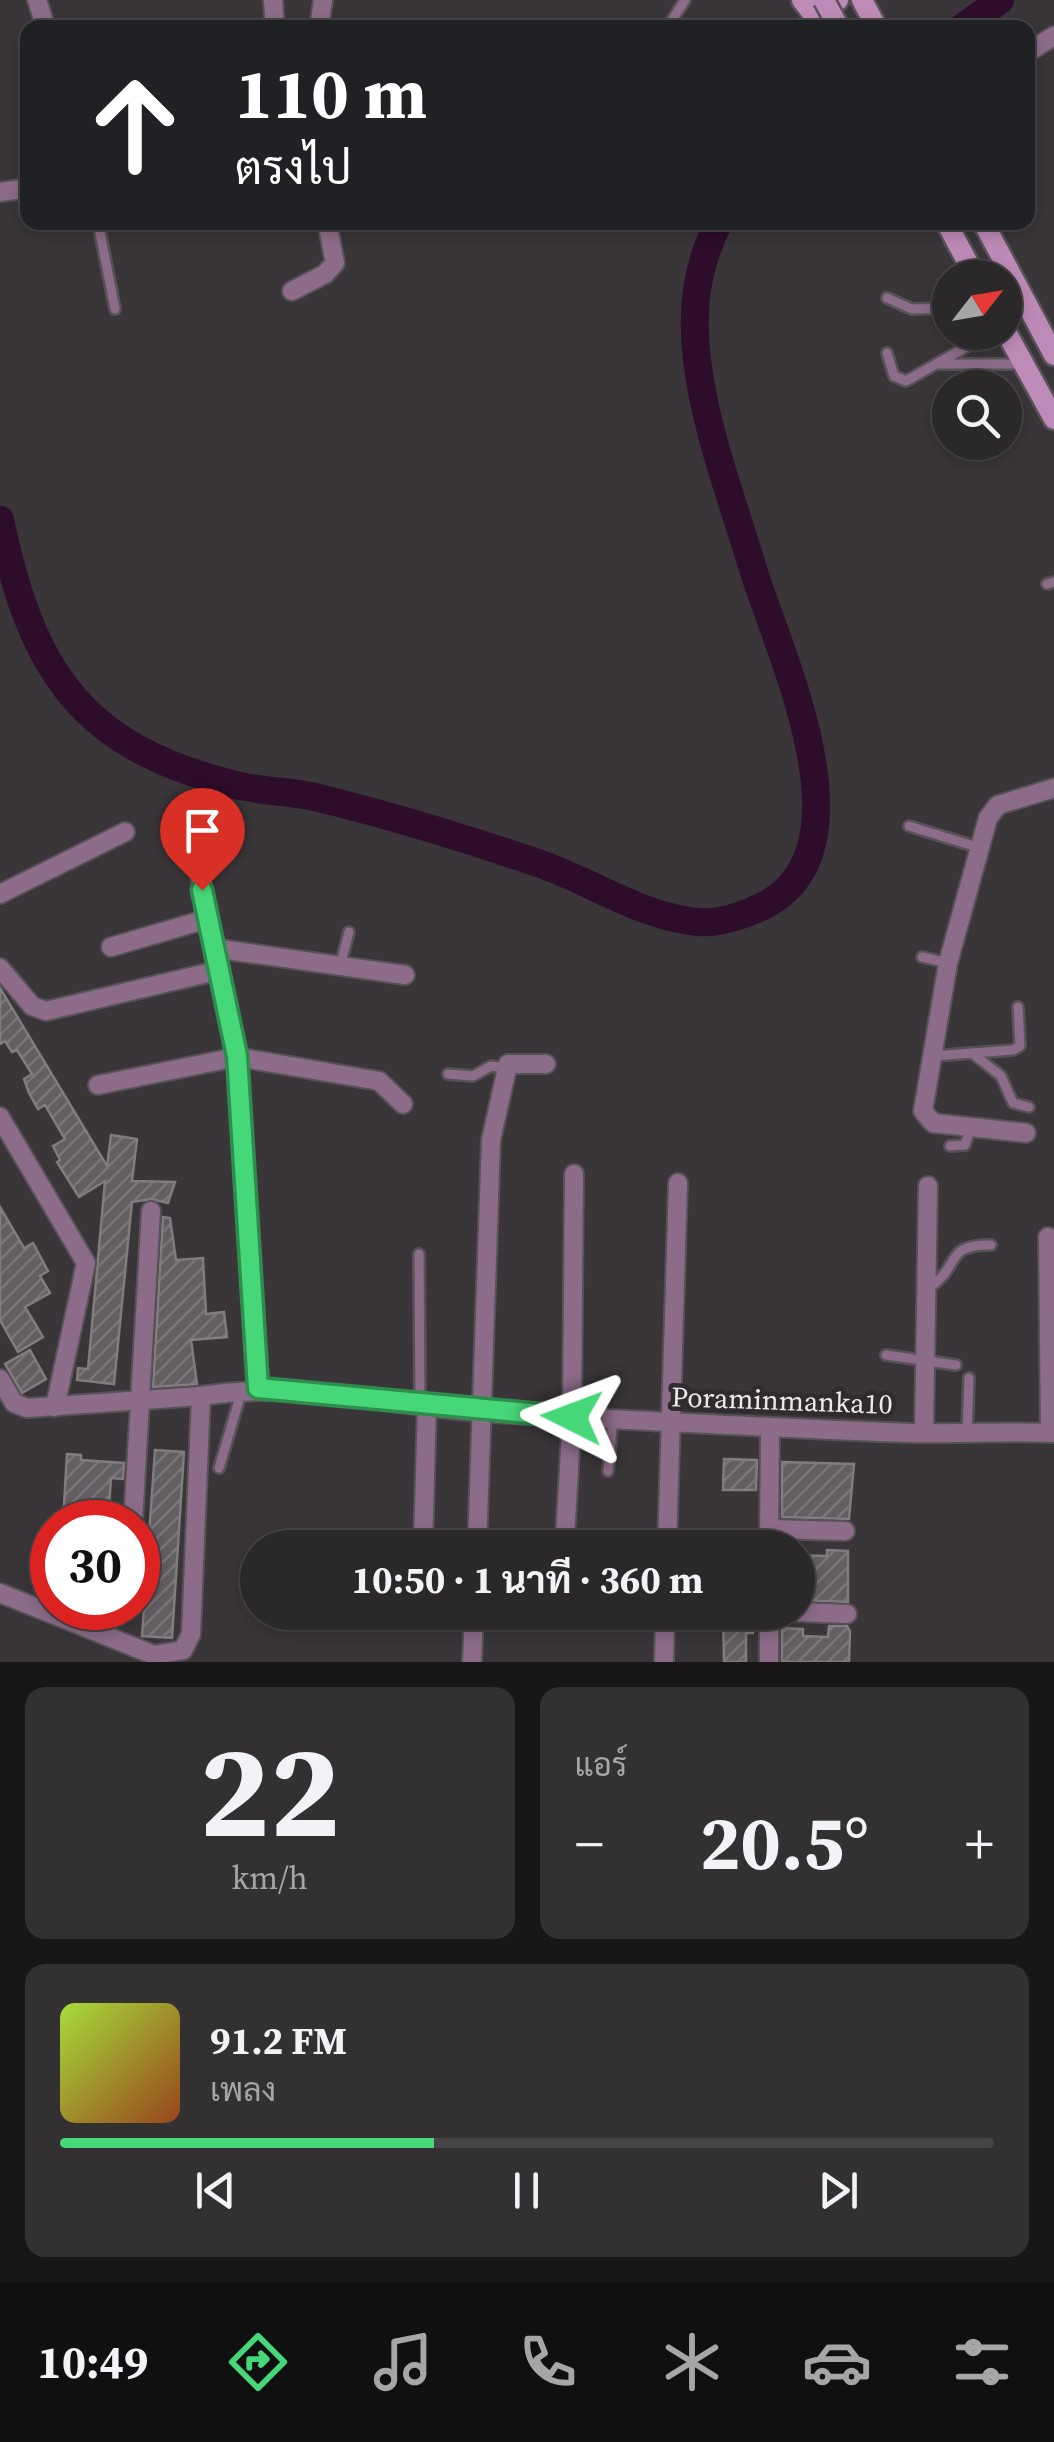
<!DOCTYPE html>
<html lang="th">
<head>
<meta charset="utf-8">
<style>
	body { margin:0; font-family:"Source Serif 4",Sarabun,serif; background:#333032; color:#f1f3f6; height:100vh; display:flex; flex-direction:column; font-size:38px; white-space:nowrap }
	* { box-sizing:border-box; margin:0 }
	p { font-size:32px; color:#a6a6a8 }
	.icon { flex:none; width:55px; height:55px; fill:none; stroke:currentColor; stroke-width:2; stroke-linecap:round; stroke-linejoin:round }
	.map { position:relative; height:1662px; overflow:hidden }
	.panel { display:flex; flex-direction:column; gap:25px; padding:25px; background:#181617; flex:1 }
	.panel>* { flex:none }
	.hud { position:absolute; left:20px; top:20px; width:1015px; height:210px; border-radius:20px; box-shadow:0 5px 15px #0003,0 0 0 2px #474447; background:#202124; color:#fff; overflow:hidden }
	.needle { width:65px; rotate:59deg }
	.buttons { position:absolute; left:932px; top:260px; display:grid; gap:20px }
	.buttons a { display:grid; place-items:center; width:90px; height:90px; border-radius:50%; background:#2b282a; box-shadow:0 5px 15px #0003,0 0 0 2px #474447; font-size:50px }
	.speed { position:absolute; left:30px; top:1500px; display:flex; gap:20px; font-size:50px; font-weight:700; text-align:center }
	.speed>* { display:grid; place-content:center; width:130px; height:130px; border-radius:50%; background:#2b282a; box-shadow:0 5px 15px #0003,0 0 0 2px #474447; line-height:1 }
	.speed .limit { border:15px solid #d22; background:#fff; color:#111 }
	.pin { position:absolute; display:grid; place-items:center; width:85px; height:85px; color:#fff; margin:-102px -42px; border-radius:50% 50% 50% 0; rotate:-45deg; box-shadow:0 0 10px #0007 }
	.pin .icon { rotate:45deg }
	.me { position:absolute; width:110px; margin:-55px; rotate:273deg; stroke-linejoin:round; filter:drop-shadow(0 0 8px #0008) }
	.turn { display:flex; align-items:center; gap:35px; height:210px; padding:0 50px; font-size:45px }
	.turn .icon { width:130px; height:130px; stroke-width:2.5 }
	.turn b { display:block; font-size:70px; line-height:85px }
	.big { font-size:75px; font-weight:700; line-height:1.1 }
	.panel .widget { flex:1; display:flex; flex-direction:column; justify-content:center; gap:15px; min-width:0; padding:0 35px; border-radius:20px; background:#333032 }
	.panel .dial { align-items:center; gap:0 }
	.dial b { font-size:130px; line-height:1 }
	.song { display:flex; align-items:center; gap:30px }
	.cover { width:120px; height:120px; border-radius:15px; background:linear-gradient(135deg,hsl(80 70% 55%),hsl(20 70% 35%)) }
	.played { height:10px; border-radius:5px; background:linear-gradient(90deg,#46d779 40%,#474447 40%) }
	.keys { display:flex; justify-content:space-around; direction:ltr }
	.heat { display:flex; justify-content:space-between; align-items:center; font-size:55px; direction:ltr }
	.panel .tiles { flex:1; display:grid; gap:25px; grid-template-columns:1fr 1fr }
	.widget:last-child { grid-column:span 2 }
	.trip { position:absolute; left:240px; top:1530px; width:575px; height:100px; border-radius:50px; background:#2b282a; box-shadow:0 5px 15px #0003,0 0 0 2px #474447; font-weight:700; line-height:100px; text-align:center }
	.menu { display:flex; height:160px; justify-content:space-around; align-items:center; background:#111011; color:#a6a6a8 }
	.menu .icon { width:70px; height:70px }
	.menu .current { color:#46d779 }
	.menu b { font-size:45px; color:#f1f3f6 }
	.map>svg:first-child { display:block }
	.lines { fill:none; stroke-linecap:round; stroke-linejoin:round }
	.river { stroke:#2d0d2a; stroke-width:28 }
	.building { fill:url(#building-hatch); stroke:#807c7f; stroke-width:2.5 }
	.service-casing { stroke:#565255; stroke-width:14 }
	.minor-casing { stroke:#565255; stroke-width:22 }
	.secondary-casing { stroke:#565255; stroke-width:25 }
	.service { stroke:#8d6c89; stroke-width:9 }
	.minor { stroke:#8d6c89; stroke-width:18 }
	.secondary { stroke:#be8ab7; stroke-width:20 }
	.secondary-bridge-casing { stroke:#565255; stroke-width:25; stroke-linecap:butt }
	.secondary-bridge { stroke:#be8ab7; stroke-width:20 }
	.route-casing { stroke:#2e8c4f; stroke-width:25 }
	.route { stroke:#46d779; stroke-width:18 }
	.labels { text-anchor:middle; stroke-width:9; stroke-linejoin:round; paint-order:stroke }
	.street-label { font-size:28px; fill:#ece9eb; stroke:#2f2b2e }
</style>
</head>
<body>
<div class="map">
<svg width="1054" height="1662" viewBox="0 0 1054 1662">
	<defs>
		<pattern id="building-hatch" width="6" height="6" patternUnits="userSpaceOnUse" patternTransform="scale(2.5)"><rect width="6" height="6" fill="#625e62"/><path d="M-1 1l2-2M0 6l6-6M5 7l2-2" fill="none" stroke="#797579"/></pattern>
	</defs>
	<rect width="100%" height="100%" fill="#393538"/>
	<g class="lines">
		<g class="river">
			<polyline points="962,28 1000,0"/>
			<path d="M 0,520 C 32,672 81,747 236,785 C 263,792 292,791 319,798 C 392,816 464,838 535,862 C 590,880 640,917 698,922 C 719,924 745,915 763,906 C 875,850 779,654 753,569 C 733,502 705,429 697,360 C 691,310 696,267 719,222"/>
		</g>
	</g>
	<g class="building">
		<polygon points="0,988 107,1166 111,1135 137,1139 132,1181 175,1182 168,1203 151,1199 132,1202 114,1384 77,1380 78,1368 88,1369 105,1181 79,1197 57,1162 60,1160 53,1146 65,1139 45,1105 38,1109 29,1093 24,1079 32,1074 17,1050 12,1052 5,1041 0,1044"/>
		<polygon points="0,1207 24,1248 33,1243 48,1271 40,1276 50,1293 25,1307 43,1337 18,1352 0,1320"/>
		<polygon points="163,1217 170,1218 176,1260 203,1258 206,1314 224,1312 227,1337 191,1340 197,1384 153,1387"/>
		<polygon points="30,1350 46,1379 22,1393 5,1364"/>
		<polygon points="155,1450 184,1452 172,1638 142,1636"/>
		<polygon points="67,1454 81,1455 81,1460 124,1463 123,1479 111,1478 109,1506 121,1507 120,1522 63,1522"/>
		<polygon points="724,1459 757,1460 756,1490 723,1490"/>
		<polygon points="782,1462 854,1464 849,1519 782,1517"/>
		<polygon points="827,1550 848,1551 848,1602 798,1600 798,1555 827,1556"/>
		<polygon points="723,1612 754,1613 753,1633 746,1633 746,1662 724,1662"/>
		<polygon points="829,1626 847,1626 850,1631 849,1662 782,1662 782,1628 803,1629 803,1636 828,1637"/>
	</g>
	<g class="lines">
		<g class="service-casing">
			<g id="service">
				<polyline points="667,28 685,0"/>
				<polyline points="98,222 115,309"/>
				<polyline points="887,298 912,309 950,308"/>
				<polyline points="887,353 894,376 906,381 993,332"/>
				<polyline points="939,364 1023,364"/>
				<polyline points="1047,584 1054,582"/>
				<polyline points="909,826 980,848"/>
				<polyline points="922,957 948,963"/>
				<polyline points="340,966 349,932"/>
				<polyline points="972,1053 1001,1076 1013,1103 1029,1107"/>
				<polyline points="933,1056 1013,1050 1020,1046 1018,1007"/>
				<polyline points="448,1074 473,1076 491,1066 506,1068"/>
				<polyline points="950,1146 965,1145 971,1127"/>
				<polyline points="419,1254 420,1403"/>
				<path d="M 929,1288 C 963,1264 943,1245 991,1245"/>
				<polyline points="886,1355 956,1365"/>
				<polyline points="967,1433 969,1378"/>
				<polyline points="219,1468 242,1390"/>
				<polyline points="608,1471 613,1419"/>
			</g>
		</g>
		<g class="minor-casing">
			<g id="minor">
				<polyline points="37,0 46,28"/>
				<polyline points="273,0 275,28"/>
				<polyline points="319,28 323,0"/>
				<polyline points="1028,52 1054,36"/>
				<polyline points="0,192 28,188"/>
				<polyline points="292,291 325,274 335,263 327,222"/>
				<polyline points="197,862 237,1057 258,1388"/>
				<polyline points="0,894 125,832"/>
				<polyline points="111,947 207,919"/>
				<polyline points="213,948 405,975"/>
				<polyline points="0,968 32,1006 46,1011 216,971"/>
				<polyline points="98,1085 237,1057 379,1081 403,1104"/>
				<polyline points="0,1117 86,1263 55,1407"/>
				<polyline points="1026,1133 933,1123 923,1111 948,963 988,818 998,805 1054,788"/>
				<polyline points="1048,1237 1050,1432"/>
				<polyline points="0,1379 14,1403 27,1408 201,1396"/>
				<polyline points="924,1433 928,1186"/>
				<polyline points="133,1522 151,1211"/>
				<polyline points="769,1529 845,1531"/>
				<polyline points="565,1537 572,1417 574,1174"/>
				<polyline points="423,1548 427,1403"/>
				<polyline points="477,1548 491,1140 508,1064 546,1064"/>
				<polyline points="667,1548 678,1183"/>
				<polyline points="769,1548 770,1428"/>
				<path d="M 0,1593 L 154,1655 L 183,1650 L 191,1634 L 201,1396 C 307,1380 390,1407 494,1413 C 633,1420 771,1428 910,1433 C 958,1434 1006,1431 1054,1433"/>
				<polyline points="769,1612 769,1662"/>
				<polyline points="798,1612 847,1614"/>
				<polyline points="472,1662 474,1612"/>
				<polyline points="664,1662 665,1612"/>
			</g>
		</g>
		<g class="secondary-casing">
			<g id="secondary">
				<polyline points="802,0 812,13 838,0"/>
				<polyline points="862,0 877,28"/>
				<polyline points="946,222 976,278"/>
				<polyline points="983,222 1054,355"/>
				<polyline points="1005,330 1054,419"/>
			</g>
		</g>
		<use href="#service" class="service"/>
		<use href="#minor" class="minor"/>
		<use href="#secondary" class="secondary"/>
		<g class="secondary-bridge-casing">
			<polyline id="secondary-bridge" points="824,0 839,28"/>
		</g>
		<use href="#secondary-bridge" class="secondary-bridge"/>
	</g>
	<g class="lines">
		<g class="route-casing">
			<polyline id="route" points="202,890 237,1056 258,1388 572,1417"/>
		</g>
		<use href="#route" class="route"/>
	</g>
	<g class="labels">
		<g class="street-label">
			<text transform="translate(782 1400) rotate(2)" y="10">Poraminmanka10</text>
		</g>
	</g>
</svg>
<div class="buttons">
<a><svg class="needle" viewBox="-14 -14 28 28"><path d="M0-13l5 13h-10z" fill="#e53935"/><path d="M0 13l5-13h-10z" fill="#a6a6a8"/></svg></a>
<a><svg class="icon" aria-label="search" viewBox="0 0 24 24"><circle cx="10" cy="10" r="6"/><path d="M15 15l6 6"/></svg></a>
</div>
<div class="speed"><div class="limit">30</div></div>
<div class="pin" style="left:202px;top:890px;background:#d93025"><svg class="icon" aria-label="arrive" viewBox="0 0 24 24"><path d="M6 21V4h12l-3 4 3 4H6"/></svg></div>
<svg class="me" style="left:572px;top:1417px" viewBox="-20 -20 40 40"><path d="M0-17L14 15 0 8-14 15z" fill="#46d779" stroke="#fff" stroke-width="4"/></svg>
<div class="trip">10:50 · 1 นาที · 360 m</div>
<div class="hud">
<div class="turn"><svg class="icon" aria-label="ahead" viewBox="0 0 24 24"><path d="M12 20V5M6 11l6-6 6 6"/></svg><div><b>110 m</b>ตรงไป</div></div>
</div>
</div>
<section class="panel">
<div class="tiles">
<div class="widget dial"><b>22</b><p>km/h</p></div>
<div class="widget"><p>แอร์</p>
<div class="heat"><a>−</a><b class="big">20.5°</b><a>+</a></div>
</div>
<div class="widget">
<div class="song"><i class="cover"></i><div><b>91.2 FM</b><p>เพลง</p></div></div>
<div class="played"></div>
<div class="keys"><svg class="icon" aria-label="previous" viewBox="0 0 24 24"><path d="M18 5L8 12l10 7zM5 5v14"/></svg><svg class="icon" aria-label="pause" viewBox="0 0 24 24"><path d="M8 5v14M16 5v14"/></svg><svg class="icon" aria-label="next" viewBox="0 0 24 24"><path d="M6 5l10 7-10 7zM19 5v14"/></svg></div>
</div>
</div>
</section>
<nav class="menu">
<b>10:49</b>
<svg class="icon current" aria-label="directions" viewBox="0 0 24 24"><path d="M12 3l9 9-9 9-9-9zM9 14v-3h6M13 9l2 2-2 2"/></svg>
<svg class="icon" aria-label="music" viewBox="0 0 24 24"><path d="M9 18V5l10-2v13"/><circle cx="6" cy="18" r="3"/><circle cx="16" cy="16" r="3"/></svg>
<svg class="icon" aria-label="phone" viewBox="0 0 24 24"><path d="M5 4h4l2 5-3 2q2 4 5 5l2-3 5 2v4C11 20 4 13 5 4z"/></svg>
<svg class="icon" aria-label="climate" viewBox="0 0 24 24"><path d="M12 3v18M4 7l16 10M4 17L20 7"/></svg>
<svg class="icon" aria-label="car" viewBox="0 0 24 24"><path d="M5 17H2v-5l4-1 3-4h7l3 4 3 1v5h-3M9 17h6M6 11h13"/><circle cx="7" cy="17" r="2"/><circle cx="17" cy="17" r="2"/></svg>
<svg class="icon" aria-label="filters" viewBox="0 0 24 24"><path d="M4 7h16M4 17h16"/><circle cx="9" cy="7" r="2"/><circle cx="15" cy="17" r="2"/></svg>
</nav>
</body>
</html>
